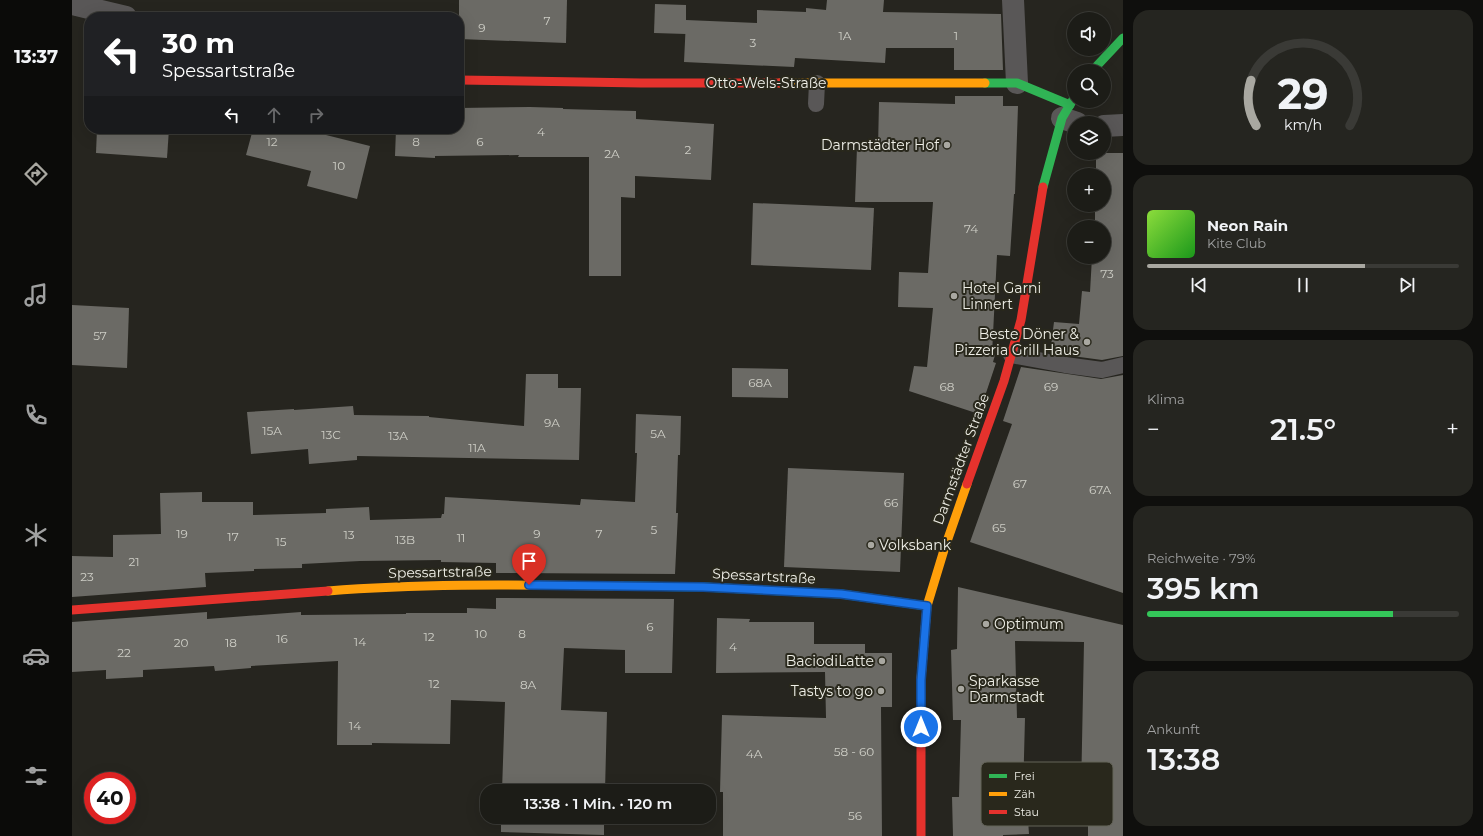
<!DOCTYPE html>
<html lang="de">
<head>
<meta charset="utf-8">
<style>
	body { margin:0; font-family:Montserrat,sans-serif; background:#252520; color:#f1f3f6; height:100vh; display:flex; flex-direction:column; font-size:15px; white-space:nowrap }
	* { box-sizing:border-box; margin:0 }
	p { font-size:13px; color:#a0a1a1 }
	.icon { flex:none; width:22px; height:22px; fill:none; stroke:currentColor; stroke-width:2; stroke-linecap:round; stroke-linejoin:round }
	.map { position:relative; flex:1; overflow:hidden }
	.details { display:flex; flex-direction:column; gap:10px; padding:10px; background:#0f0f0d; width:360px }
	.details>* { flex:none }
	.hud { position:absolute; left:12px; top:12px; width:380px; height:122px; border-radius:16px; box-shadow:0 4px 16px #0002,0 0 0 1px #3a3a36; background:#202124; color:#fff; overflow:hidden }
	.controls { position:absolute; left:995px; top:12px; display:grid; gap:8px }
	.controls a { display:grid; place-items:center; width:44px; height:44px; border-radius:50%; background:#1c1c17; box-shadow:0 4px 16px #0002,0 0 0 1px #3a3a36; font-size:20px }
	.speed { position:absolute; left:12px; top:772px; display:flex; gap:8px; font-size:20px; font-weight:700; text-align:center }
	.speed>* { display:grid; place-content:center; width:52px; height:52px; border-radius:50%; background:#1c1c17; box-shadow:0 4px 16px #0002,0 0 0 1px #3a3a36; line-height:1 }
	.speed .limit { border:6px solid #d22; background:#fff; color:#111 }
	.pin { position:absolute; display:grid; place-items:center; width:34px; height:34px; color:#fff; margin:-41px -17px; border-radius:50% 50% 50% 0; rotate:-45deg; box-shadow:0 0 4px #0007 }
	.pin .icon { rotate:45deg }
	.me { position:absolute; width:44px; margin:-22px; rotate:0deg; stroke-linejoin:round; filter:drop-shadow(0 0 3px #0008) }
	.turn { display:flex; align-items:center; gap:14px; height:84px; padding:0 12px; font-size:18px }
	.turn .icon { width:52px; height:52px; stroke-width:2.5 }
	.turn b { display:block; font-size:28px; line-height:34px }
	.lanes { display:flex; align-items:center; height:38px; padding:0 12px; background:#0003; justify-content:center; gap:20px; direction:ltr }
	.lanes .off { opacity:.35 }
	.big { font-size:30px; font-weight:600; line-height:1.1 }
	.details .card { flex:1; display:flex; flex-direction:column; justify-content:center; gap:6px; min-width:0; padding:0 14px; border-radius:16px; background:#252520 }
	.details .dial { align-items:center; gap:0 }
	.dial svg { height:104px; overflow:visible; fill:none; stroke:#3a3a36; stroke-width:7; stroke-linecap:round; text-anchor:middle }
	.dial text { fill:#f1f3f6; stroke:none }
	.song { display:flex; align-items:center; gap:12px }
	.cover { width:48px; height:48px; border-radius:6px; background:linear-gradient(135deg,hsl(90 70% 55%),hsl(120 70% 35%)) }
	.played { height:4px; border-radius:2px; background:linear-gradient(90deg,#a9a8a1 70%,#3a3a36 70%) }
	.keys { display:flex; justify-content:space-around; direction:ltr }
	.heat { display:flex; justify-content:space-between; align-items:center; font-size:22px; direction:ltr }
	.charge { height:6px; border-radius:3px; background:linear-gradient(90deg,#34c759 79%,#3a3a36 0) }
	.trip { position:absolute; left:408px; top:784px; width:236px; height:40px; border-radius:16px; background:#1c1c17; box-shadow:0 4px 16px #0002,0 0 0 1px #3a3a36; font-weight:600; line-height:40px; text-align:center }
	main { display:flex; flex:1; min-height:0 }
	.dock { display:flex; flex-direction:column; width:72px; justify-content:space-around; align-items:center; background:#0b0b09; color:#a0a1a1 }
	.dock .icon { width:28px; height:28px }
	.dock .selected { color:#a9a8a1 }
	.dock b { font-size:18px; color:#f1f3f6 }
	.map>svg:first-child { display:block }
	.building { fill:#6b6a65; fill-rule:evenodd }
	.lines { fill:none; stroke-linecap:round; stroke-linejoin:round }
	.lane { stroke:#595757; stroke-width:16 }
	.street { stroke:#595757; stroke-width:22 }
	.fast { stroke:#30b455; stroke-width:9 }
	.slow { stroke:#ff9f0a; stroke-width:9 }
	.jam { stroke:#e5322d; stroke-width:9 }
	.route-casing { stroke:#114b97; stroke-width:10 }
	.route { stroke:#1a73e8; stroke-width:7 }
	.poi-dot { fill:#a9a8a1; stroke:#29281c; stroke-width:1.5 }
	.labels { text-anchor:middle; stroke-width:4; stroke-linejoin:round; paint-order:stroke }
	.number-label { font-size:12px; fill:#cecec6 }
	.street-label { font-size:14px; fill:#efefe7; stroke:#29281c }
	.poi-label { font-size:14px; fill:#efefe7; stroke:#29281c; text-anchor:end }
	.key { fill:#29281c; stroke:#646459; stroke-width:1 }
	.key-label { font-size:11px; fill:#efefe7 }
</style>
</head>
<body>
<main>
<nav class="dock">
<b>13:37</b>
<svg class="icon selected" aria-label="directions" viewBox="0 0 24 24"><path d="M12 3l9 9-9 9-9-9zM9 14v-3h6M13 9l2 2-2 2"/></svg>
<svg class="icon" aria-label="music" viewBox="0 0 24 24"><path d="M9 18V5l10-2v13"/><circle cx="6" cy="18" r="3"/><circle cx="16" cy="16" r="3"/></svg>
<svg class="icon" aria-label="phone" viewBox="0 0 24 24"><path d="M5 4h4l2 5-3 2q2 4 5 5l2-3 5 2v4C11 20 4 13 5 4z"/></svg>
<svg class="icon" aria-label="climate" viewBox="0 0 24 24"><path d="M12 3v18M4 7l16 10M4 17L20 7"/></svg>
<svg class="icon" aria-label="car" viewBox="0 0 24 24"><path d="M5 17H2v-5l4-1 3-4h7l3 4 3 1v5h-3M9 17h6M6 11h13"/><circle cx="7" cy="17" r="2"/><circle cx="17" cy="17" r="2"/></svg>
<svg class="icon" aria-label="filters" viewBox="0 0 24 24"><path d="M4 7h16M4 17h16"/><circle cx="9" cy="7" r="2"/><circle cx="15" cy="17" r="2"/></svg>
</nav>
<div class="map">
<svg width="1051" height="836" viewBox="0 0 1051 836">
	<rect width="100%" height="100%" fill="#26251f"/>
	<g class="building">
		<polygon points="387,0 495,0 494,43 387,39"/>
		<polygon points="755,0 812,0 811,12 929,14 931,70 882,70 882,48 814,48 813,63 723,58 722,67 612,62 614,20 685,23 685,10 734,12 734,8 754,10"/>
		<polygon points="583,4 614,5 614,34 582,33"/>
		<polygon points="883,96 931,96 931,106 946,106 943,194 942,194 938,256 925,255 920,354 923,355 921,362 924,363 907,414 837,391 842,366 855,367 861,308 826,307 827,272 856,273 861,202 783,202 785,147 806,148 807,102 883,104"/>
		<polygon points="458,107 491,108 491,109 564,111 564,119 642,124 639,180 563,176 563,198 549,197 549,276 517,276 517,157 446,157 447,155 363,156 363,158 323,156 324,129 387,129 387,108"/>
		<polygon points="25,129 97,129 95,158 24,153"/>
		<polygon points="181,129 230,129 298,146 285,199 235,186 239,171 174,155"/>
		<polygon points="1024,153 1051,153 1051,356 1030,360 978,353 982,322 1007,324 1010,291 1018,292 1020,257 1032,257 1032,227 1023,227 1023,205 1032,205 1032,175 1024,175"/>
		<polygon points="681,203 802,208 799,270 679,265"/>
		<polygon points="0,305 57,308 55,368 0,365"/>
		<polygon points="949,367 1029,379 1051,375 1051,593 898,542 940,424 931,421"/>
		<polygon points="660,368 716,369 716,398 660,397"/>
		<polygon points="454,374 486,374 486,388 509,388 507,460 285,456 285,460 237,464 236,449 179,454 175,412 222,409 222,410 281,406 282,415 357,416 357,417 452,426"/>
		<polygon points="564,414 609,416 608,455 606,455 604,513 606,513 603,574 424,573 424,563 369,562 369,560 288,561 230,564 230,568 182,569 182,571 133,573 134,587 0,597 0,556 41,557 41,535 89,534 88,493 130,492 130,502 181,502 181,515 254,513 254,509 297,507 298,520 369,518 370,514 372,514 373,497 508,505 509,499 563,502 565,453 563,453"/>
		<polygon points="716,468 832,473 828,572 712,567"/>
		<path d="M 886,587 L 1051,625 L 1051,836 L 1016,836 L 1016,819 L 956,820 L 957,834 L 931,835 L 931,836 L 881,836 L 880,797 L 887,797 L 889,720 L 881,720 L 879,650 L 885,649 ZM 943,641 L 1012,642 L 1009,794 L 951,795 L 953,718 L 945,718 Z"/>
		<polygon points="424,598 602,599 600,673 553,673 553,650 492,648 489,710 535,712 533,791 430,791 433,702 379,700 378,744 300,743 300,745 265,745 266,661 179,666 179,668 143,671 142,666 71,670 71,677 34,679 34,670 0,672 0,622 135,612 135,619 229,612 229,615 334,614 334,613 395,613 395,608 424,609"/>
		<polygon points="645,618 678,619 677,622 742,622 742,644 793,644 793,653 820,653 820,707 809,707 810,836 651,836 651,792 648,792 650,715 754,718 753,672 644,673"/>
		<polygon points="429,817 532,817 532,835 429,832"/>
	</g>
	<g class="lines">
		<g class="lane">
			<polyline points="744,104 745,83"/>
			<polyline points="939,355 993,365 1030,370 1051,365"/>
		</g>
		<g class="street">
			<polyline points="941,0 945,83"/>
			<polyline points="0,4 54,17"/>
			<polyline points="990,118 1005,123"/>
			<polyline points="1032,126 1051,125"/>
		</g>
		<g class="fast">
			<polyline points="1020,71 1051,38"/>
			<polyline points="913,83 945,83 998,105"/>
			<polyline points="971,187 990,118 1002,98"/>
			<polyline points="550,586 631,587 769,594 855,606"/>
		</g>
		<g class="slow">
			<polyline points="708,83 913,83"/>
			<path d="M 256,591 C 354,583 452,585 550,586"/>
			<polyline points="849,679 855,606 872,550 895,484"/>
		</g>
		<g class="jam">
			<polyline points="387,80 569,83 708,83"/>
			<polyline points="895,484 932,381 949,320 971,187"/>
			<polyline points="0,610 256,591"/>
			<polyline points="849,836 849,679"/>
		</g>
	</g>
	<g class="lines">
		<g class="route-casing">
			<polyline id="route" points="457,585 631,587 769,594 855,606 849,680 849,727"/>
		</g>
		<use href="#route" class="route"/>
	</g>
	<g class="poi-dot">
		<circle cx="875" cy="145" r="4"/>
		<circle cx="882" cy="296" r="4"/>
		<circle cx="1015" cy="342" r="4"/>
		<circle cx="799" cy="545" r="4"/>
		<circle cx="914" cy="624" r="4"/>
		<circle cx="810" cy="661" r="4"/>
		<circle cx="889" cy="689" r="4"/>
		<circle cx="809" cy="691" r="4"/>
	</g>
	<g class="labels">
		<g class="number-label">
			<text x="475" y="25">7</text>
			<text x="410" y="32">9</text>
			<text x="773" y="40">1A</text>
			<text x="884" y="40">1</text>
			<text x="681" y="47">3</text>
			<text x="469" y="136">4</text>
			<text x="200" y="146">12</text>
			<text x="344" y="146">8</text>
			<text x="408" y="146">6</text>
			<text x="616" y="154">2</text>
			<text x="540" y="158">2A</text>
			<text x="267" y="170">10</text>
			<text x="899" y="233">74</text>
			<text x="1035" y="278">73</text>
			<text x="28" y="340">57</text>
			<text x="688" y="387">68A</text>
			<text x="875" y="391">68</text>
			<text x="979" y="391">69</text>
			<text x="480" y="427">9A</text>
			<text x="200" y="435">15A</text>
			<text x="586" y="438">5A</text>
			<text x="259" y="439">13C</text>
			<text x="326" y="440">13A</text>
			<text x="405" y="452">11A</text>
			<text x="948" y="488">67</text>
			<text x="1028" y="494">67A</text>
			<text x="819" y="507">66</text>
			<text x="927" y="532">65</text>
			<text x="582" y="534">5</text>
			<text x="110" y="538">19</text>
			<text x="465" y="538">9</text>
			<text x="527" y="538">7</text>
			<text x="277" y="539">13</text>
			<text x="161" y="541">17</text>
			<text x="389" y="542">11</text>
			<text x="333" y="544">13B</text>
			<text x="209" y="546">15</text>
			<text x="62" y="566">21</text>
			<text x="15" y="581">23</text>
			<text x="578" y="631">6</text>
			<text x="409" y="638">10</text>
			<text x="450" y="638">8</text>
			<text x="357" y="641">12</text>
			<text x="210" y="643">16</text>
			<text x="288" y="646">14</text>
			<text x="109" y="647">20</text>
			<text x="159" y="647">18</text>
			<text x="661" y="651">4</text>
			<text x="52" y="657">22</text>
			<text x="362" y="688">12</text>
			<text x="456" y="689">8A</text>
			<text x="283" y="730">14</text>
			<text x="782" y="756">58 - 60</text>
			<text x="682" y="758">4A</text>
			<text x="783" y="820">56</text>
		</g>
		<g class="street-label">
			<text x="694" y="88">Otto-Wels-Straße</text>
			<text transform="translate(889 459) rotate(-70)" y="5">Darmstädter Straße</text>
			<text transform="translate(368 572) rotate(-1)" y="5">Spessartstraße</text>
			<text transform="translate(692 576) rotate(3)" y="5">Spessartstraße</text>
		</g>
		<g class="poi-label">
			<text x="867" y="150">Darmstädter Hof</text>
			<text x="890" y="293" text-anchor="start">Hotel Garni<tspan x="890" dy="16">Linnert</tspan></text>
			<text x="1007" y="339">Beste Döner &amp;<tspan x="1007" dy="16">Pizzeria Grill Haus</tspan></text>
			<text x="807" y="550" text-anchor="start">Volksbank</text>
			<text x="922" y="629" text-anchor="start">Optimum</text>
			<text x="802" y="666">BaciodiLatte</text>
			<text x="897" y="686" text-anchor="start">Sparkasse<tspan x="897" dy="16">Darmstadt</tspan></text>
			<text x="801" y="696">Tastys to go</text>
		</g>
	</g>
	<rect x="909" y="762" width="132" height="64" rx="6" class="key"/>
	<rect x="917" y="774" width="18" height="4" fill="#30b455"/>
	<rect x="917" y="792" width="18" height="4" fill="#ff9f0a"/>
	<rect x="917" y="810" width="18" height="4" fill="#e5322d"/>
	<g class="key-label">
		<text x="942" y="780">Frei</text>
		<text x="942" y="798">Zäh</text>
		<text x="942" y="816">Stau</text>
	</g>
</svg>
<div class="controls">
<a><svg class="icon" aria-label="sound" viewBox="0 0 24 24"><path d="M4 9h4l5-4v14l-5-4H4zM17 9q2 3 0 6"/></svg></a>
<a><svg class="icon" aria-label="search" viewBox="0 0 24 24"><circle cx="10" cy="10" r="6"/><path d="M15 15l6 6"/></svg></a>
<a><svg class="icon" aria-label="layers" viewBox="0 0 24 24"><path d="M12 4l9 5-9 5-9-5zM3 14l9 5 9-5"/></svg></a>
<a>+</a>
<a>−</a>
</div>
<div class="speed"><div class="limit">40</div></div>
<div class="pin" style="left:457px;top:585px;background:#d93025"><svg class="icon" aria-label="arrive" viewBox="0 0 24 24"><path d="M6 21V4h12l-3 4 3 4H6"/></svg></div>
<svg class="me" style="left:849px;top:727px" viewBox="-20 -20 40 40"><circle r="17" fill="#1a73e8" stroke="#fff" stroke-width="3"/><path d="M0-11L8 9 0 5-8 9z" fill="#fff"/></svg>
<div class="trip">13:38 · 1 Min. · 120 m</div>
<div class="hud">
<div class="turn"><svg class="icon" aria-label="left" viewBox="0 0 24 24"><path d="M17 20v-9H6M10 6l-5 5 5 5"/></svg><div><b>30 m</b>Spessartstraße</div></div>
<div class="lanes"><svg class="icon" aria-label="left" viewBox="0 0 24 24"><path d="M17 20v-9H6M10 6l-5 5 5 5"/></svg><svg class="icon off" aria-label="ahead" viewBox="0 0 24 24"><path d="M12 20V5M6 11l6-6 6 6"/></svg><svg class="icon off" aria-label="right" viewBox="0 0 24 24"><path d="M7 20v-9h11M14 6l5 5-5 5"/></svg></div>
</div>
</div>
<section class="details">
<div class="card dial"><svg viewBox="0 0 100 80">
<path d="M14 69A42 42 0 1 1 86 69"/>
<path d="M14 69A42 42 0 0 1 10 34" stroke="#a9a8a1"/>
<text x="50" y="56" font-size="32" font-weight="700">29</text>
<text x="50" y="72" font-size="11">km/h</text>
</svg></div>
<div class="card">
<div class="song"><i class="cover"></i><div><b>Neon Rain</b><p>Kite Club</p></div></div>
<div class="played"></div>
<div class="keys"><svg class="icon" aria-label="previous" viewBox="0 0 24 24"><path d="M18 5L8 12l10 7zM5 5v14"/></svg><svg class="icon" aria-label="pause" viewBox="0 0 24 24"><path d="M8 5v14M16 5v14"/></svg><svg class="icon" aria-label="next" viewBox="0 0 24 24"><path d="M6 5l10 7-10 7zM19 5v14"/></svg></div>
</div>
<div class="card"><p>Klima</p>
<div class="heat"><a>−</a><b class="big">21.5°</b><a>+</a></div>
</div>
<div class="card"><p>Reichweite · 79%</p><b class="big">395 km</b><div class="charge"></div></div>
<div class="card"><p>Ankunft</p><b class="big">13:38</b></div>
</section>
</main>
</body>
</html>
